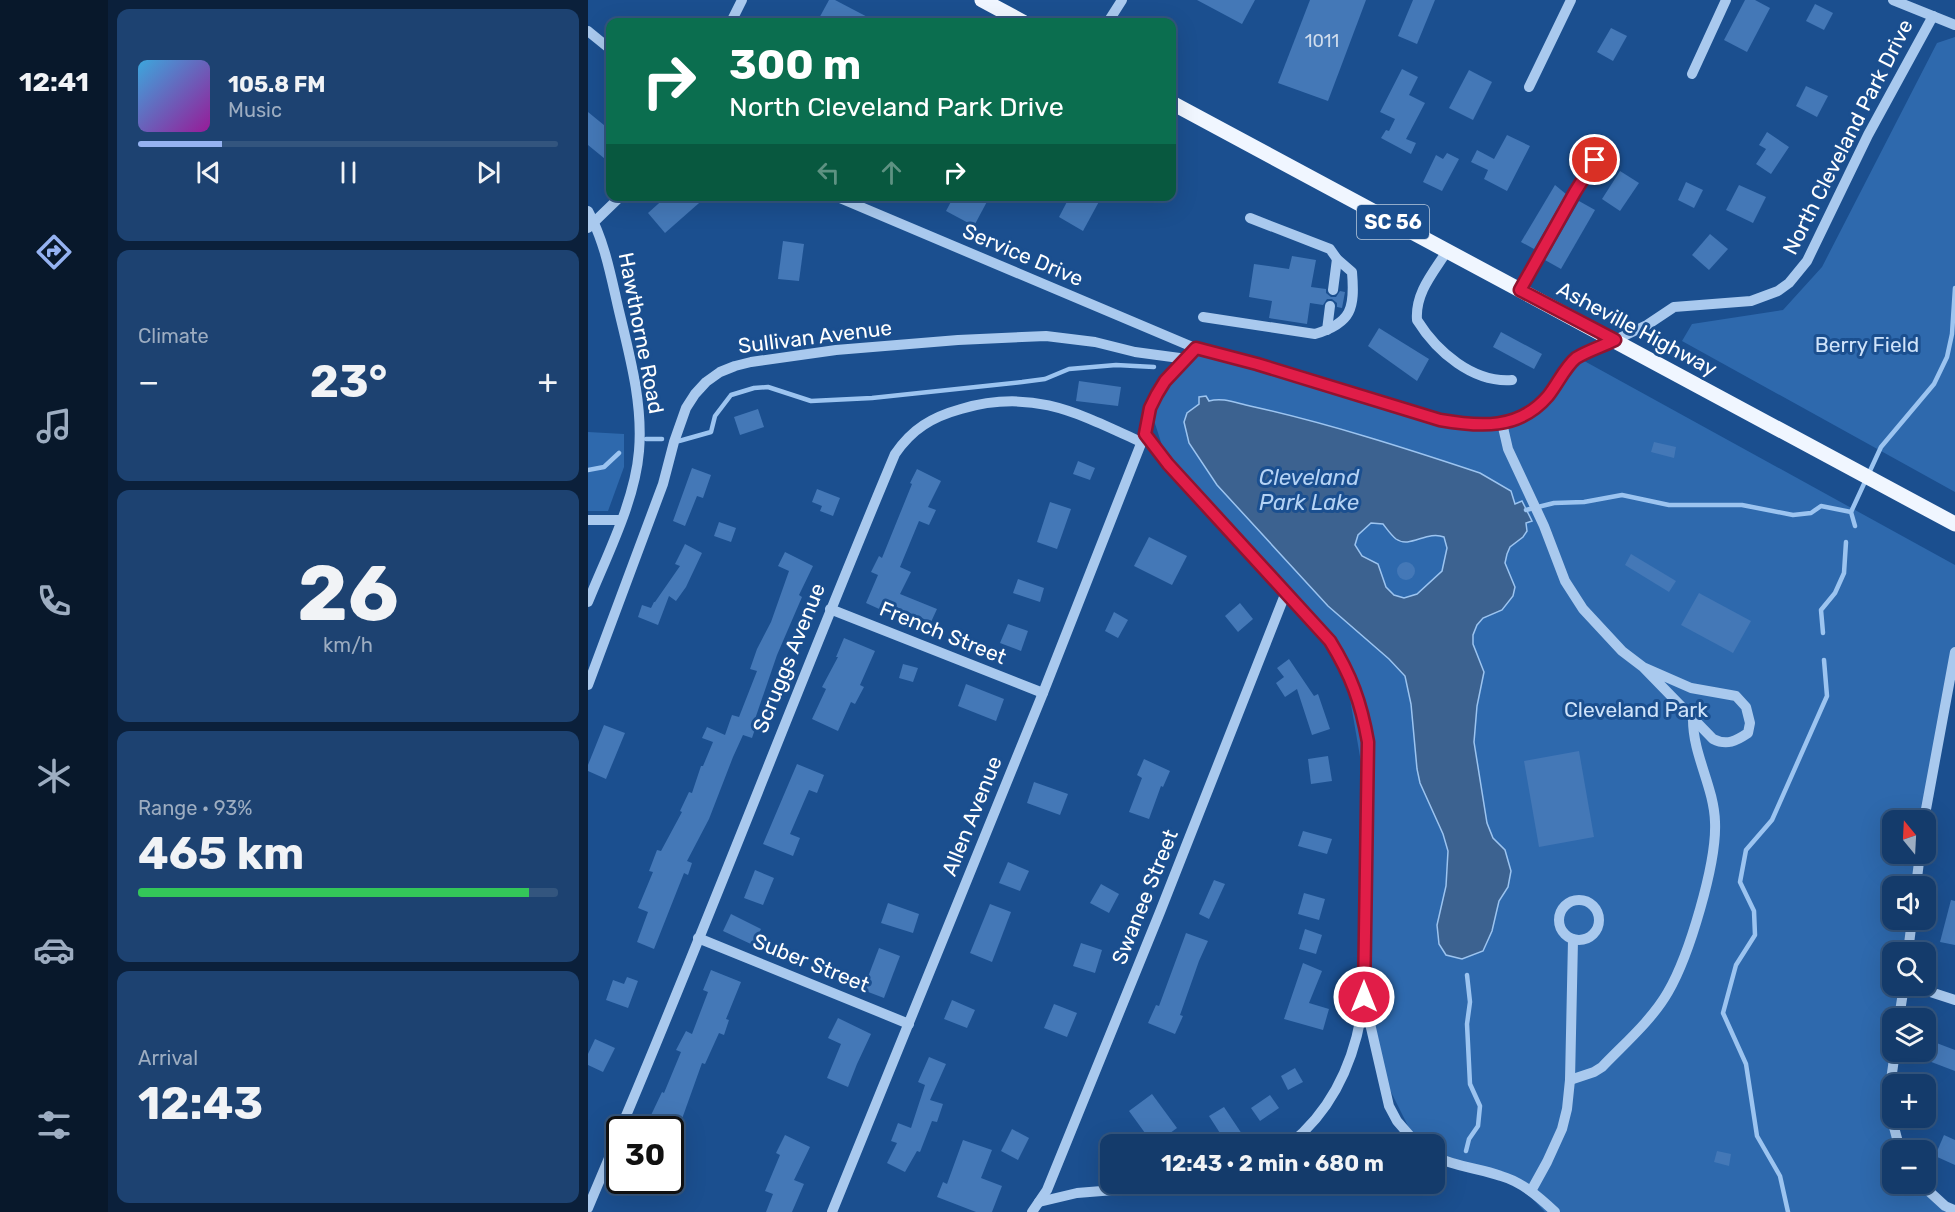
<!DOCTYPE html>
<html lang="en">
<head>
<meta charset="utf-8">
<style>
	body { margin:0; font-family:Rubik,sans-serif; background:#1d4271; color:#f1f3f6; height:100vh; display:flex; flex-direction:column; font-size:22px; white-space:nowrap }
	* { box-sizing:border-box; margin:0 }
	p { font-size:20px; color:#9dadc1 }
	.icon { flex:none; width:33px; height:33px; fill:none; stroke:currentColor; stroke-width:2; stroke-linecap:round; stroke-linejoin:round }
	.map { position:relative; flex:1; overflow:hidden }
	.panel { display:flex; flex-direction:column; gap:9px; padding:9px; background:#0b203b; width:480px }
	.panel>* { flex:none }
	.banner { position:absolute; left:18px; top:18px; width:570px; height:183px; border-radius:12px; box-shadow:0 6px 24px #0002,0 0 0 2px #33557e; background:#0b6e4f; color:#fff; overflow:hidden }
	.needle { width:39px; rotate:342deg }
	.fabs { position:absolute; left:1294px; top:810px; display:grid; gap:12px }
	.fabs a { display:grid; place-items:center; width:54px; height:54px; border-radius:12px; background:#143b6b; box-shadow:0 6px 24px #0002,0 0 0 2px #33557e; font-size:30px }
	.speed { position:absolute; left:18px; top:1116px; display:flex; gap:12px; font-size:30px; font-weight:700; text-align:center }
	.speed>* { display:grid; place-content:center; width:78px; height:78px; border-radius:50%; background:#143b6b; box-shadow:0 6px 24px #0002,0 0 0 2px #33557e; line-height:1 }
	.speed .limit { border:3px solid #111; border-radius:9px; background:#fff; color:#111 }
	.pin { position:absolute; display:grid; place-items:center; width:51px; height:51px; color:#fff; margin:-26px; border:3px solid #fff; border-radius:50%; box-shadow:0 2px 6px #0007 }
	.me { position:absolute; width:66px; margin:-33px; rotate:0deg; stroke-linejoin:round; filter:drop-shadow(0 0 4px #0008) }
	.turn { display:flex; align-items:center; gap:21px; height:126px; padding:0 24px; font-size:27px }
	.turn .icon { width:78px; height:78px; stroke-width:2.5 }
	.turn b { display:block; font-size:42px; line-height:51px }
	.lanes { display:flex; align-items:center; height:57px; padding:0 24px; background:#0003; justify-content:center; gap:30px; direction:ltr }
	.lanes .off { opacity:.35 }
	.big { font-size:45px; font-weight:700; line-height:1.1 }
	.panel .tile { flex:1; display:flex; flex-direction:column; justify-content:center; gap:9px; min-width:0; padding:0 21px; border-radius:12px; background:#1d4271 }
	.panel .dial { align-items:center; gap:0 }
	.dial b { font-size:78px; line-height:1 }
	.song { display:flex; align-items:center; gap:18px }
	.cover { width:72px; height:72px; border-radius:9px; background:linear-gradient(135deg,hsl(200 70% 55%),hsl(300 70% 35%)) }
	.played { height:6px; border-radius:3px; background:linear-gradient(90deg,#95b2f1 20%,#33557e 20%) }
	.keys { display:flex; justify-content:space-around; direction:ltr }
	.heat { display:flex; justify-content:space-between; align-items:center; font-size:33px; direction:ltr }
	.charge { height:9px; border-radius:4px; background:linear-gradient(90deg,#34c759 93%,#33557e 0) }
	.trip { position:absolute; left:512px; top:1134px; width:345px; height:60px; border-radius:12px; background:#143b6b; box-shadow:0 6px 24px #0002,0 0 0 2px #33557e; font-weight:700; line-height:60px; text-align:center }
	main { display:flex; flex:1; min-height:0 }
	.dock { display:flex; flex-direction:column; width:108px; justify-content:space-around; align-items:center; background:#08182b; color:#9dadc1 }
	.dock .icon { width:42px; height:42px }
	.dock .active { color:#95b2f1 }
	.dock b { font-size:27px; color:#f1f3f6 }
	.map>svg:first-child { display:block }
	.green { fill:#2e69ad }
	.water { fill:#3c6290; stroke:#9cc4f0; stroke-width:1.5; fill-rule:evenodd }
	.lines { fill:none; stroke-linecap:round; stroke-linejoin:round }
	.stream { stroke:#9cc4f0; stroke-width:4.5 }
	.building { fill:#4478b7 }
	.minor { stroke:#a9c9ee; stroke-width:10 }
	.major { stroke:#f0f6ff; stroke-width:15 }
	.route-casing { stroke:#92132f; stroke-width:15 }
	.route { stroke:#e11d48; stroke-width:10 }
	.labels { text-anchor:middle; stroke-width:6; stroke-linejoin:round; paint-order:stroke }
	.number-label { font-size:18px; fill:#d0dded }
	.shield { fill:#1b4f8f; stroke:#bbcadd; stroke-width:1.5 }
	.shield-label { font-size:20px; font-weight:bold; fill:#fff }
	.street-label { font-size:21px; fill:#fff; stroke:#1b4f8f }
	.park-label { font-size:21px; fill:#cfe3fa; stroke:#1b4f8f }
	.water-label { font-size:22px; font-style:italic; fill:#b5d3f5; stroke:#1b4f8f }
</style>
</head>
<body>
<main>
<nav class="dock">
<b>12:41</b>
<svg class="icon active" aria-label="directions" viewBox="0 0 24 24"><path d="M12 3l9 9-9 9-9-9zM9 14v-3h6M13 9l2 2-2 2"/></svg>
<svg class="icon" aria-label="music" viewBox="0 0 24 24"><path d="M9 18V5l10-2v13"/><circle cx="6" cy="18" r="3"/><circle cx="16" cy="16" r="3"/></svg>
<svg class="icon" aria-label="phone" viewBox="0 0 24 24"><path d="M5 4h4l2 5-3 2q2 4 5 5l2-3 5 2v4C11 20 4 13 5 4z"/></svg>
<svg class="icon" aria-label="climate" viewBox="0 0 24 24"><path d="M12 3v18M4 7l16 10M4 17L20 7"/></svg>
<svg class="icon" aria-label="car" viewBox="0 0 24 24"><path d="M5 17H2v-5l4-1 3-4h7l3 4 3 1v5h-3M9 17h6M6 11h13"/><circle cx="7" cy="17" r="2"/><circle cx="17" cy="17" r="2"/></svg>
<svg class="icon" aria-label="filters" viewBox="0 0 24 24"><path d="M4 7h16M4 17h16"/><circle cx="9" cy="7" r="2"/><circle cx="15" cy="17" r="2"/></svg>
</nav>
<section class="panel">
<div class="tile">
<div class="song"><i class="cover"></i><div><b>105.8 FM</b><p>Music</p></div></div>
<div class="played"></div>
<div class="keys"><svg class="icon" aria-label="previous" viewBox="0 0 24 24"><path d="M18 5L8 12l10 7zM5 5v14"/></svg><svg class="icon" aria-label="pause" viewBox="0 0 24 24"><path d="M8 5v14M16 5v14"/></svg><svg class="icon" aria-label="next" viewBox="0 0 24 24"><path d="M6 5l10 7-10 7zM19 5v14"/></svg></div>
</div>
<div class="tile"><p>Climate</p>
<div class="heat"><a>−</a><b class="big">23°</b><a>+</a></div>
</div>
<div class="tile dial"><b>26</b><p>km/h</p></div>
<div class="tile"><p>Range · 93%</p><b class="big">465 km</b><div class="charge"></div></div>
<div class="tile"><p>Arrival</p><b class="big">12:43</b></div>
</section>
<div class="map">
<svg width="1367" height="1212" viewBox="0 0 1367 1212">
	<rect width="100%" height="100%" fill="#1b4f8f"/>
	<g class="green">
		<polygon points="1367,37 1367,492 1094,341 1104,324 1195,310 1234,267 1349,43"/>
		<polygon points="613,350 852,420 931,418 989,357 1367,565 1367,662 1337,820 1305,820 1305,854 1332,854 1327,886 1305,886 1305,920 1323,920 1319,952 1305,952 1305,986 1315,986 1311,1018 1305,1018 1305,1052 1301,1094 1313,1150 1305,1150 1305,1184 1335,1184 1361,1212 957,1212 928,1182 846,1151 846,1144 829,1144 793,1072 781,1020 779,797 756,664 580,464 562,408"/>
		<polygon points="0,432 36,434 36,467 20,511 0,511"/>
	</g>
	<path class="water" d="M 618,396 L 621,401 C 635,397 648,403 662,406 C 739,423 817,448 892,473 L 923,491 L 927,504 L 934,501 L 944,521 L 938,523 L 939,531 L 935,537 L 922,547 L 919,554 L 917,563 L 927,587 L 925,596 L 914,610 L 895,618 L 889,625 L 885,635 L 885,644 L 896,672 L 889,706 L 886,742 L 899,823 L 905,838 L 917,850 L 923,871 L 920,887 L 911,901 L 904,931 L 895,951 L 874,959 L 858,955 L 851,944 L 849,925 L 858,886 L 860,851 L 855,834 L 832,783 L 829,769 L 823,704 L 817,676 L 801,659 L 740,606 L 629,485 L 601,443 L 596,422 L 599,413 L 611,404 L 611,397 ZM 783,523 L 795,524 C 799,529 803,535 808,539 C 822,549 839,530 856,537 L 859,548 L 854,571 L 829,594 L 816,598 L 806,595 L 798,587 L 790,564 L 774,556 L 767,545 L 770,535 Z"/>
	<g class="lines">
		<g class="stream">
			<polyline points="58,439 74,439"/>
			<polyline points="91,441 123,432 127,416 143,395 166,388 180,387 223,401 284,398 434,382 457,379 481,369 528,365 566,367"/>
			<polyline points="0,470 16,467 31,453"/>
			<polyline points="938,510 966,503 996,502 1034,495 1081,505 1154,505 1205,515 1223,513 1233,506 1263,512"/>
			<polyline points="1267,526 1263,512 1293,447 1346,384 1359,357 1364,334 1367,288"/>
			<polyline points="1235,633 1233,610 1247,593 1256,573 1258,542"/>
			<polyline points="878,1151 881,1139 890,1126 892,1106 882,1084 879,1024 882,1002 879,975"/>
			<polyline points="1200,1212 1192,1176 1169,1136 1158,1064 1135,1013 1148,965 1167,935 1166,911 1152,882 1158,850 1184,820 1239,696 1236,660"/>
		</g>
	</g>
	<g class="building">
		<polygon points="241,0 247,0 289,22 229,22"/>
		<polygon points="609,0 667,0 654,24"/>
		<polygon points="722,0 778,0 740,101 690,83"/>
		<polygon points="825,0 847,0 829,44 810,36"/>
		<polygon points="1157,0 1167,0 1182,8 1159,52 1136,40"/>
		<polygon points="1227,4 1245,13 1236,30 1218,21"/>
		<polygon points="1023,28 1039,36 1025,61 1009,52"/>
		<polygon points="814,69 830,77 821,95 837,103 818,139 828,143 823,154 793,138 798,130 801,131 807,119 792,112"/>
		<polygon points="881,70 904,82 885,120 861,108"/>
		<polygon points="1218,86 1240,96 1229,117 1208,106"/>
		<polygon points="0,112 22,130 22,163 0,145"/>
		<polygon points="1179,132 1201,147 1183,174 1168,164 1178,149 1171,145"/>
		<polygon points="919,135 942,146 919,191 896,179 900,170 883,162 889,150 906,159"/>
		<polygon points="859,153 871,159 854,191 835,182 848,155 855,159"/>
		<polygon points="1032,171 1051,183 1032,211 1014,199"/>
		<polygon points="1098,182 1115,190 1106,208 1090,200"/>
		<polygon points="967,185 978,194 946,249 933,242"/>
		<polygon points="1151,185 1178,197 1165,223 1138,210"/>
		<polygon points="79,196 119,196 77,233 60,213"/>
		<polygon points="366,196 402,196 386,226 358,211"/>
		<polygon points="482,196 514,196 495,231 471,217"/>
		<polygon points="991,201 1007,210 973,269 957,260"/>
		<polygon points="1122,234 1140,249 1121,270 1104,255"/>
		<polygon points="195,241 216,244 211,281 190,279"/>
		<polygon points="704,256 728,260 723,287 738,289 738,293 743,297 748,297 752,291 757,292 754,308 749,307 749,303 744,299 739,299 735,305 722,303 719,324 681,318 684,301 661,297 666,264 701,269"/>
		<polygon points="791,328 841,359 829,381 780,346"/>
		<polygon points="913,332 954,354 946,369 905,347"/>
		<polygon points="491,381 533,387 530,406 488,401"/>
		<polygon points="170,409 176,427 152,435 146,417"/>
		<polygon points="1066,442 1088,447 1086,458 1063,452"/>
		<polygon points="490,461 507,468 502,480 485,474"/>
		<polygon points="104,468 123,475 115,498 109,496 97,526 85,521"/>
		<polygon points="329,469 353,481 340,507 348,510 341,525 331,521 312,567 323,572 312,594 349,609 343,622 315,610 311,618 278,603 290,575 283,572 291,556 294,558 324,484 322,483"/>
		<polygon points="229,489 252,498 245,516 232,511 234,506 224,502"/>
		<polygon points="462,502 483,509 469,549 449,542"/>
		<polygon points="131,522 148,528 143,542 126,536"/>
		<polygon points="561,537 599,556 584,585 546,566"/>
		<polygon points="97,544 114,553 98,587 88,601 81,596 70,625 50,617 54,605 63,608 66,602 67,602 92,566 87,564"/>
		<polygon points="197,552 225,566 211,595 214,597 189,655 166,722 169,723 164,738 155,735 145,757 121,819 99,861 104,863 100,875 96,873 66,949 49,942 60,912 50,908 65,872 61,871 69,850 73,851 94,812 92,811 101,792 104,793 113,766 115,766 125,742 114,738 119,727 137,735 144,715 151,717 169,671 162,669 169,649 183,622 201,571 190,566"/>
		<polygon points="1043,554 1088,581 1081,592 1037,565"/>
		<circle cx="818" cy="571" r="9"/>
		<polygon points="430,579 456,588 452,602 425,593"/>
		<polygon points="1111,593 1163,621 1145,653 1093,625"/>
		<polygon points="652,603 665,619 650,632 637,616"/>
		<polygon points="526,612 540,620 530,638 517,631"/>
		<polygon points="420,624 440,631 433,651 412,643"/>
		<polygon points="256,638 287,651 272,685 276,687 267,704 263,702 250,731 224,719 238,689 234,687 250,657 248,657"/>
		<polygon points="701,659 726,696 730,694 742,729 724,735 709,689 697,697 688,683 696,677 689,668"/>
		<polygon points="315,664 330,668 325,682 311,678"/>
		<polygon points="378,684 416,699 408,721 370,706"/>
		<polygon points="16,725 37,733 18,779 0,771 0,765"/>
		<polygon points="991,751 1006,837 951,847 936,761"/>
		<polygon points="740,756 744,781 723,784 720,759"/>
		<polygon points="556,759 582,771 575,787 573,786 561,819 541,812 554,778 549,775"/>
		<polygon points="209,764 236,775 229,793 221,790 202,834 212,838 205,856 175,844"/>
		<polygon points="446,782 480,794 472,815 439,803"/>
		<polygon points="715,831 744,839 739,854 710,846"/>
		<polygon points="420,862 441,871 432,891 411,883"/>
		<polygon points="167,870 186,878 175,905 156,898"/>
		<polygon points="626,880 637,884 621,919 611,914"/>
		<polygon points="513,884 531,894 521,913 502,903"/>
		<polygon points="716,893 737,899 731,920 710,914"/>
		<polygon points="1363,900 1367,901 1367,945 1352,942"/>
		<polygon points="300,903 331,914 325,933 293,923"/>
		<polygon points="402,904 423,912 404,962 382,953"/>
		<polygon points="143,914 173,929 165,945 135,931"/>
		<polygon points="717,929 734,935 728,954 711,949"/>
		<polygon points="598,933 620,941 611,961 592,1015 595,1016 587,1034 560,1023 568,1005 571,1006"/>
		<polygon points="493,943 514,950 507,973 485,966"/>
		<polygon points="291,948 312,956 296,998 275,990"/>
		<polygon points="715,963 734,971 721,1003 741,1009 735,1030 696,1019"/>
		<polygon points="123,970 153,982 138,1019 141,1020 136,1035 131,1033 117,1064 114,1063 90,1130 56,1130 74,1092 76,1093 93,1052 88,1050 98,1031 104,1034 120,992 115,990"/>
		<polygon points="39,977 50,981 40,1008 18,1000 25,980 36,984"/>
		<polygon points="364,1000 387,1010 379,1028 356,1019"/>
		<polygon points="466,1004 489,1013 479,1037 456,1028"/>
		<polygon points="250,1018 283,1034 269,1064 260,1087 239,1078 253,1044 240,1038"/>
		<polygon points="7,1039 27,1048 15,1072 0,1065 0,1054"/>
		<polygon points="1338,1039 1367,1050 1367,1071 1338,1060"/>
		<polygon points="341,1057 358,1064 342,1100 355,1104 349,1122 344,1121 332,1152 329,1151 317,1172 299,1163 309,1143 303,1141 310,1123 323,1128 337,1085 330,1082"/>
		<polygon points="707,1068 715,1082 700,1090 693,1076"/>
		<polygon points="564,1094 589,1128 567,1144 565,1144 541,1111"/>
		<polygon points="682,1095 691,1108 672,1121 663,1108"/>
		<polygon points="636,1107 654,1134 639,1144 621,1116"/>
		<polygon points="424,1129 441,1138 430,1160 413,1151"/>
		<polygon points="197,1135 222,1147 206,1180 216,1184 204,1212 178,1212 185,1194 177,1191 192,1155 188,1153"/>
		<polygon points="1356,1135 1367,1140 1367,1165 1347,1156"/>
		<polygon points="375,1140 404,1150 393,1178 414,1186 404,1212 388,1212 349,1197 355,1182 359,1184"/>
		<polygon points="1129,1151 1143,1154 1141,1166 1126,1162"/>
	</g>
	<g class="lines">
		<g class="minor">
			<polyline points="1305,0 1367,25"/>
			<polyline points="143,22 154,0"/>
			<polyline points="520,22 534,0"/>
			<polyline points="0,31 22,49"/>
			<polyline points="1104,74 1138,0"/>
			<polyline points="941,87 983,0"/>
			<polyline points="247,196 607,348 669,364 852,420 874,424 897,426 914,423 931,418 946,409 959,398 987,359 1059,325 1086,307 1163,301 1190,291 1201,283 1219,261 1280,135 1345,16"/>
			<path d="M 0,211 C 17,242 23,277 31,311 C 42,357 55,404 51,451 C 47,501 19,555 0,602"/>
			<polyline points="0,228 33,196"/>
			<path d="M 859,251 C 845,273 827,293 829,320 C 849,352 885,383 924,380"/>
			<polyline points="745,290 749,259"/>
			<polyline points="932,290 987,192 1018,144"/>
			<path d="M 615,317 L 727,334 C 764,323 767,308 764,272 L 749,259 L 742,249 L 662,218"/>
			<polyline points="739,330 742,306"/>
			<path d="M 607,348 C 601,356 595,362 587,369 C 569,388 562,409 557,434 L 580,464 L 742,641 C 762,673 774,704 780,742 L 776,997 C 769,1055 748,1107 702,1144"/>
			<path d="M 914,423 L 920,449 L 956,526 L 977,581 L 995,609 L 1034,651 L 1055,667 L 1103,688 L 1148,696 L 1158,707 L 1162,723 L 1160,733 C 1148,741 1139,746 1125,739 L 1055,667"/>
			<polyline points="0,520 32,520"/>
			<polyline points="242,609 455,693"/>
			<polyline points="0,685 75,484 86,442 98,408 107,394 118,382 132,372 147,366 163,362 248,350 370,340 458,336 507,342 547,352 599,359"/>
			<polyline points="1336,820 1367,652"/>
			<polyline points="1328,886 1332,854"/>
			<circle cx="991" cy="920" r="20"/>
			<polyline points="110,938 321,1024"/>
			<polyline points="1320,952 1324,920"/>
			<polyline points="1324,986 1367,1000"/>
			<polyline points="778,1006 801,1106 809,1121 829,1144"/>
			<polyline points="1311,1018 1316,986"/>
			<polyline points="1307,1052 1301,1094 1301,1108 1312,1150"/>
			<path d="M 982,1080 L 1006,1072 L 1014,1067 C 1036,1044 1064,1020 1080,992 C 1101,956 1129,863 1127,822 C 1126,787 1105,755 1105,720"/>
			<path d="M 32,1130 C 127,906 213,678 307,454 C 324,429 344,417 373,409 C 444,388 490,413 553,442"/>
			<path d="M 846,1156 C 867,1167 891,1168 913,1176 C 934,1182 951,1197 967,1212"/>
			<polyline points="1333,1184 1357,1206 1364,1209 1366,1212"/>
			<polyline points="943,1191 959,1162 974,1129 979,1109 982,1080 985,940"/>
			<polyline points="451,1202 489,1193 601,1184"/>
			<polyline points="0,1208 32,1132"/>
			<polyline points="244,1212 455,693 556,436"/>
			<polyline points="444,1212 459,1190 572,912 698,592"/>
		</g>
		<g class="major">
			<polyline points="394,0 435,22"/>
			<polyline points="584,103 1367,524"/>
		</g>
	</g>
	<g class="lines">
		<g class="route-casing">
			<path id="route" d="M 776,997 L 780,742 C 773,702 763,675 742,641 L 580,464 L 557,434 L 562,408 L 569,394 L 577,381 L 608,348 L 669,364 L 852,420 C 892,427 931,430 960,396 C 969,385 977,367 988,358 C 999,351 1015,346 1027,340 L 932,290 L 987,192 L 1007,160"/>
		</g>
		<use href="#route" class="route"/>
	</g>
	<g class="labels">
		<g class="number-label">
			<text x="734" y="47">1011</text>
		</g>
		<rect class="shield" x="769" y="205" width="72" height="34" rx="4.5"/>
		<g class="shield-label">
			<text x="805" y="229">SC 56</text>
		</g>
		<g class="street-label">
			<text transform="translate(1260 137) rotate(-63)" y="7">North Cleveland Park Drive</text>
			<text transform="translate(435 255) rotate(23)" y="7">Service Drive</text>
			<text transform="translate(1049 329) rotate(28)" y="7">Asheville Highway</text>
			<text transform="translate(53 333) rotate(79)" y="7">Hawthorne Road</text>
			<text transform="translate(227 337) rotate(-7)" y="7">Sullivan Avenue</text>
			<text transform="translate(355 633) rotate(22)" y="7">French Street</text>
			<text transform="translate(201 658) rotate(-68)" y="7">Scruggs Avenue</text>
			<text transform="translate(384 816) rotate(-68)" y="7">Allen Avenue</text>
			<text transform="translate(557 897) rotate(-68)" y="7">Swanee Street</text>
			<text transform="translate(223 963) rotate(22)" y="7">Suber Street</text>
		</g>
		<g class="park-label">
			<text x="1279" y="352">Berry Field</text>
			<text x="1048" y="717">Cleveland Park</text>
		</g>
		<g class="water-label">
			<text x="721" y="485">Cleveland<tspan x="721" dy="25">Park Lake</tspan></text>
		</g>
	</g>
</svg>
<div class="fabs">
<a><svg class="needle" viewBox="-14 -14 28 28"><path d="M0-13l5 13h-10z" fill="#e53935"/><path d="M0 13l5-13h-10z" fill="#9dadc1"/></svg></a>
<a><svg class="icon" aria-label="sound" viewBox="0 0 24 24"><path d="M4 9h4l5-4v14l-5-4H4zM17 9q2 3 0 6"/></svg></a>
<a><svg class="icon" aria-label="search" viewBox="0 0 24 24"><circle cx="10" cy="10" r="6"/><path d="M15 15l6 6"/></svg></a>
<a><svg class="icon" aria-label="layers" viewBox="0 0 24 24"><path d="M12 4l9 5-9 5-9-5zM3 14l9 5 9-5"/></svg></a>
<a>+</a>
<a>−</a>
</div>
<div class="speed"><div class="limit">30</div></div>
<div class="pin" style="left:1007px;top:160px;background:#d93025"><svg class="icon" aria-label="arrive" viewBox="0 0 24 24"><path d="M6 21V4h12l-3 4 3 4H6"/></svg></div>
<svg class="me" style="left:776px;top:997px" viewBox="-20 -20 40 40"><circle r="17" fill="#e11d48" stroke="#fff" stroke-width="3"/><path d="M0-11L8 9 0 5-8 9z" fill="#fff"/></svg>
<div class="trip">12:43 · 2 min · 680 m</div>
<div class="banner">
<div class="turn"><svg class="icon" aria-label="right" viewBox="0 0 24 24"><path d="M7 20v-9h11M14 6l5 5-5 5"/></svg><div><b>300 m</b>North Cleveland Park Drive</div></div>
<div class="lanes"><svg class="icon off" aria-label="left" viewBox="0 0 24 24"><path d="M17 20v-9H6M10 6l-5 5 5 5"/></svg><svg class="icon off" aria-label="ahead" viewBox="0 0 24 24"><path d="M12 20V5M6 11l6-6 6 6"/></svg><svg class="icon" aria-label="right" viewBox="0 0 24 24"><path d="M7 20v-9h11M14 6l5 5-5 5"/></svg></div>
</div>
</div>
</main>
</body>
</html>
